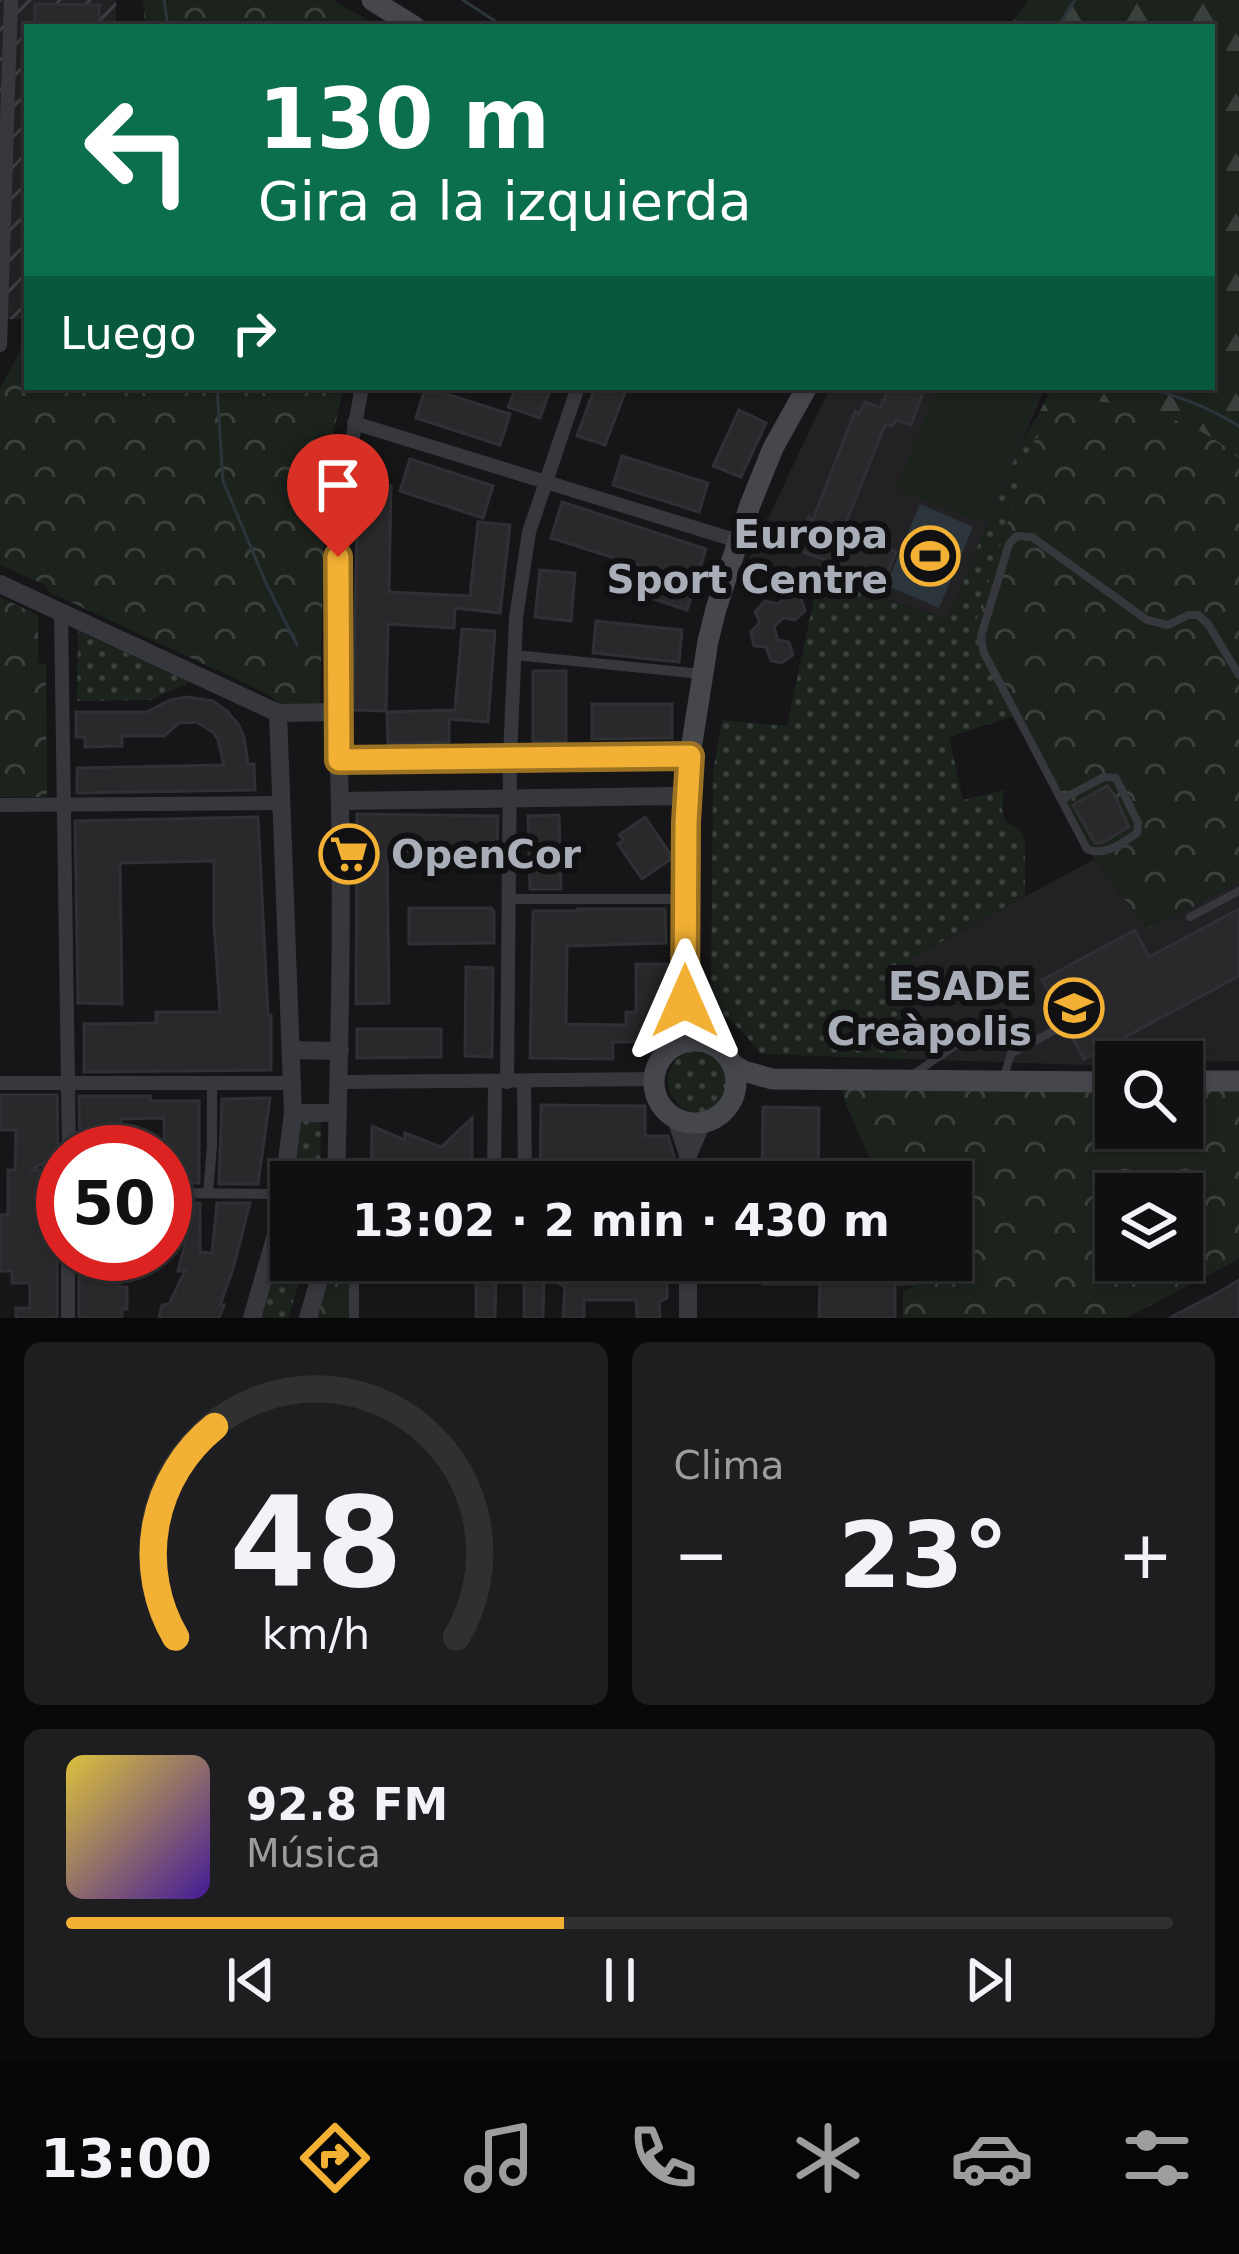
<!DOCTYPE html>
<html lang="es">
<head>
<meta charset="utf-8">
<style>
	body { margin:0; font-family:"DejaVu Sans",sans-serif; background:#1e1e20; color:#f1f3f6; height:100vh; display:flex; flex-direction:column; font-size:45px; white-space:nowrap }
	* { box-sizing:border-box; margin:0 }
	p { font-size:39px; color:#9c9d9f }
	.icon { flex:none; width:66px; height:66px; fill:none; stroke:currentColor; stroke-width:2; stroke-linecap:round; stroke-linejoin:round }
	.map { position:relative; height:1318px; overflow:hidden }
	.side { display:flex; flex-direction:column; gap:24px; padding:24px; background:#09090a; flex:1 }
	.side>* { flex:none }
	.top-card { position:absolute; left:24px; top:24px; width:1191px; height:366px; border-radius:0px; box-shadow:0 3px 9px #0004,0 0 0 3px #303032; background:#0b6e4f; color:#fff; overflow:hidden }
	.tools { position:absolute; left:1095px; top:1041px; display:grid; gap:24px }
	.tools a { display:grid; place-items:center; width:108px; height:108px; border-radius:0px; background:#101012; box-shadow:0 3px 9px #0004,0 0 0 3px #303032; font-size:60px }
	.speed { position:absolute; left:36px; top:1125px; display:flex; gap:24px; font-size:60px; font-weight:700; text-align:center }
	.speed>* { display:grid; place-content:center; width:156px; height:156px; border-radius:50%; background:#101012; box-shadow:0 3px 9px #0004,0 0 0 3px #303032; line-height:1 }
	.speed .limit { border:18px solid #d22; background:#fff; color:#111 }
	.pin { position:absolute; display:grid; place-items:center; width:102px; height:102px; color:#fff; margin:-123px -51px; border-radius:50% 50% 50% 0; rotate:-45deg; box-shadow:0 0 12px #0007 }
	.pin .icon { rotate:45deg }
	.me { position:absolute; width:132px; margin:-66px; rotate:0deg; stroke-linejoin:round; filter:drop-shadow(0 0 9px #0008) }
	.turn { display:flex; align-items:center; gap:42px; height:252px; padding:0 36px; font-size:54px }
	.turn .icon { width:156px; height:156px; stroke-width:2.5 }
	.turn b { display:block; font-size:84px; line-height:102px }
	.then { display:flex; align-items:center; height:114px; padding:0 36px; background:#0003; gap:24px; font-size:45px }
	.big { font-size:90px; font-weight:800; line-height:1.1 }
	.side .tile { flex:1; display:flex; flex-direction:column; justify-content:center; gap:18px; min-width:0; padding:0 42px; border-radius:18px; background:#1e1e20 }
	.side .dial { align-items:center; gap:0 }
	.dial svg { height:312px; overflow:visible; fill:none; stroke:#303032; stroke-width:7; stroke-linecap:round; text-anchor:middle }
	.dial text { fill:#f1f3f6; stroke:none }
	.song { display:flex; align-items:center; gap:36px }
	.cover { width:144px; height:144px; border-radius:18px; background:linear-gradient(135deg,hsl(50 70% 55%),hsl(260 70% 35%)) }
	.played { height:12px; border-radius:6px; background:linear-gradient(90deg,#f2b134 45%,#303032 45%) }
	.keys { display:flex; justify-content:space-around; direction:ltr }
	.heat { display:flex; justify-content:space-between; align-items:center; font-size:66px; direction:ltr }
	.side .tiles { flex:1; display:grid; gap:24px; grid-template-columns:1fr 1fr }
	.tile:last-child { grid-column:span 2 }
	.trip { position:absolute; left:270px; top:1161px; width:702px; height:120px; border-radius:0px; background:#101012; box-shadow:0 3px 9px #0004,0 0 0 3px #303032; font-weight:800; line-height:120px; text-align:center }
	.menu { display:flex; height:192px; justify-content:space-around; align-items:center; background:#060607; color:#9c9d9f }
	.menu .icon { width:84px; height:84px }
	.menu .on { color:#f2b134 }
	.menu b { font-size:54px; color:#f1f3f6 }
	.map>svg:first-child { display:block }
	.built { fill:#222225 }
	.industrial { fill:url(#industrial-furrows) }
	.grass { fill:url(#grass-dots) }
	.forest { fill:url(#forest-firs) }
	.park { fill:url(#park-crowns); fill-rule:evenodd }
	.pitch { fill:#1c231d }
	.water { fill:#2c353c }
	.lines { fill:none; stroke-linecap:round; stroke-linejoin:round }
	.stream { stroke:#2c353c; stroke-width:3 }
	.building { fill:#29292c; stroke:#303034; stroke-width:3 }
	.service { stroke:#37383d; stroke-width:8 }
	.pedestrian { stroke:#37383d; stroke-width:10 }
	.minor { stroke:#37383d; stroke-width:14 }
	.tertiary { stroke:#37383d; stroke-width:18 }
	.secondary { stroke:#45474d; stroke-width:21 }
	.route-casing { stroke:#9d7322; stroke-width:30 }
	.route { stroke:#f2b134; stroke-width:21 }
	.labels { text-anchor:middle; stroke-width:12; stroke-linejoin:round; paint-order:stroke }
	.poi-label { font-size:39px; font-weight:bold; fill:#a8adb8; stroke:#111113; text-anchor:end }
</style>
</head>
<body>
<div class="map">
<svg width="1239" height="1318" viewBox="0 0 1239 1318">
	<defs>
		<pattern id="industrial-furrows" width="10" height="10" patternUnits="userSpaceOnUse" patternTransform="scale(3)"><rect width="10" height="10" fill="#222225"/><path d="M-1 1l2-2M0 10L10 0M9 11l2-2" fill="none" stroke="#3f3f43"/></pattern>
		<pattern id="grass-dots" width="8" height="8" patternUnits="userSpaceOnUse" patternTransform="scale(3)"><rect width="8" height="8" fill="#1c231d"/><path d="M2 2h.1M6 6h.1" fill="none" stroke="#3a403c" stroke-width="1.8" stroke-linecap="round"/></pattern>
		<pattern id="forest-firs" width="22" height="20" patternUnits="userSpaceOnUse" patternTransform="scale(3)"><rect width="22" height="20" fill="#1c231d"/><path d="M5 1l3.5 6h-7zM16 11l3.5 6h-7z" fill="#3a403c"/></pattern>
		<pattern id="park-crowns" width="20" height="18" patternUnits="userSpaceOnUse" patternTransform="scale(3)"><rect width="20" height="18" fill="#1c231d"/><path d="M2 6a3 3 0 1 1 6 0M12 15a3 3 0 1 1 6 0" fill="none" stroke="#3a403c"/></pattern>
	</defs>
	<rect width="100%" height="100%" fill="#161618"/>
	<g class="built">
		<polygon points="830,387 1045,387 948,618 749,559"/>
		<polygon points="1094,859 1147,929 1191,908 1239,881 1239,1061 1084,1065 905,1059 912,958"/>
	</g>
	<polygon class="industrial" points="0,0 116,0 116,27 27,27 27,319 2,319 0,345"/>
	<g class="grass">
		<polygon points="1036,417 1041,434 1017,715 949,737 963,800 1004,790 1002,809 1005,821 1022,832 1025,843 1025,896 912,958 905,1059 761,1054 742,1031 711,1004 713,773 722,720 787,726 818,580 948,618 1019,448"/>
		<polygon points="78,631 190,682 151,700 77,701"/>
		<circle cx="700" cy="1081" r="32"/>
		<polygon points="300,1119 321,1119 320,1182 293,1182"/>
		<polygon points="291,1194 291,1260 306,1260 288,1318 256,1318"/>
	</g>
	<path class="forest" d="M 1029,0 L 1239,0 L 1239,509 L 1043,443 C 1026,416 1045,413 1050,387 L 1212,387 L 1212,27 L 1008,27 Z"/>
	<g class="park">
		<polygon points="143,0 333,0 380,27 145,27"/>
		<polygon points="24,319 27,319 27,387 344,387 330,447 325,484 320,705 282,706 266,693 49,592 46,585 0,565 0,389 21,349"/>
		<path d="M 1084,400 C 1140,405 1196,420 1239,458 L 1239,881 L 1191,908 L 1147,929 L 1087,849 L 983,651 L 974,627 L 1034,441 L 1065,408 Z"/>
		<polygon points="0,597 38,615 38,663 46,664 47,797 0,797"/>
		<path d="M 839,1080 L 1116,1082 L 1116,1128 L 1182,1128 L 1182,1081 L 1239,1081 L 1239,1259 L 1126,1318 L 903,1318 L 903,1292 L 919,1283 L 919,1260 L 951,1260 L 951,1182 L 876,1182 L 876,1172 L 847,1107 ZM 1116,1194 L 1182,1194 L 1182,1260 L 1116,1260 Z"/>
		<polygon points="336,1260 349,1260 349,1318 317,1318"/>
	</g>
	<polygon class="pitch" points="937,387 1042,387 987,520 979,522 896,489"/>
	<polygon class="water" points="920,504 973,527 939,608 886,585"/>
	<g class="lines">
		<g class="stream">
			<polyline points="164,0 168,27"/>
			<polyline points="463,0 504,27"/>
			<polyline points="1058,27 1075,0"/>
			<polyline points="217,387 223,481 266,583 297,645"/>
			<path d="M 1141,387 C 1177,394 1207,407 1239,426"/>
		</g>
	</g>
	<g class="building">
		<polygon points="35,4 99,5 99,27 35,27"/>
		<polygon points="516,387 551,387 540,418 508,407"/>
		<polygon points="595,387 627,387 605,445 577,436"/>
		<polygon points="889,387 925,387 911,425 896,420 893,426 885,425 843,530 896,552 883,583 796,549 809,517 813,520 855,411 859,414 865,402 880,408"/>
		<polygon points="430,389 510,414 500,445 416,418 424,392"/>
		<polygon points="739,410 766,423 741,477 713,466"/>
		<polygon points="622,456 708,483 699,512 613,485"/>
		<polygon points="410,459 493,486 483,518 400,491"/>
		<polygon points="358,485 391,486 389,592 470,596 478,522 510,525 500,613 455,608 454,628 388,624 386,711 353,710"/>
		<polygon points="562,502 706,549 687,610 654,599 662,573 551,538"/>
		<polygon points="540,570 575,573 571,621 535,617"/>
		<polygon points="788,595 801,598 805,611 795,620 783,618 774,627 778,640 789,642 793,655 782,663 771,661 766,647 754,646 751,632 760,622 755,612 765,601 778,604"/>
		<polygon points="596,621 682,630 679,662 593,653"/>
		<polygon points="462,629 495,631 488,722 449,719 449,742 388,744 387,712 455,710"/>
		<rect x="533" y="671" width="33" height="71"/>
		<polygon points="187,697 213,701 227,711 238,724 244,737 248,764 254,764 255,790 77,793 77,768 224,765 218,740 213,732 196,722 179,723 164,736 122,736 122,746 85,747 85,737 76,737 76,712 147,712 170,700"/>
		<polygon points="592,704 672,704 672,738 592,739"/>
		<polygon points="1107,786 1114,794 1129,827 1102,843 1095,843 1073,805"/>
		<polygon points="357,814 498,816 497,852 387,851 389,1003 356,1004"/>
		<polygon points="559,815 561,889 530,889 528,816"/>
		<polygon points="258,817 268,1015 271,1015 271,1070 84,1072 84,1024 156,1023 156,1012 220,1012 214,924 214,861 120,863 122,1004 78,1003 75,821"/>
		<polygon points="645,817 671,855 671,859 642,879 618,844 624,840 619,835"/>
		<polygon points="409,908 491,908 494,911 494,943 409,944"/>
		<polygon points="578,909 665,909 666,943 567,946 566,1024 626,1025 626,1012 636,1012 636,964 668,964 667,1008 665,1015 660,1015 658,1042 613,1042 613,1059 530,1058 533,911 579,911"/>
		<polygon points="1239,909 1239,976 1084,1059 1069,1032 1074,1027 1074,1021 1069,1016 1062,1017 1042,980 1135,930 1149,957"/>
		<polygon points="466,967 493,968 492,1057 465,1056"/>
		<polygon points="357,1029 441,1029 441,1057 357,1058"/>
		<polygon points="0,1095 57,1095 58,1153 32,1170 62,1170 62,1244 57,1254 57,1318 16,1318 16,1308 30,1308 30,1283 12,1283 12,1271 0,1271 0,1215 8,1215 8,1170 15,1170 16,1130 0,1130"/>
		<polygon points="79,1096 150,1096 151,1101 199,1101 199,1183 165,1183 164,1118 121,1119 120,1152 80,1152"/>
		<polygon points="270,1098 258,1184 219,1184 222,1099"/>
		<polygon points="541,1105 645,1106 645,1136 668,1136 674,1156 674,1182 540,1182"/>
		<polygon points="763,1107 819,1108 818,1182 762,1182"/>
		<polygon points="472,1118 472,1182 371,1182 372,1126 405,1140 405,1133 441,1147"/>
		<polygon points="196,1203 200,1203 200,1252 212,1253 217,1203 250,1203 233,1269 220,1305 224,1305 219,1318 159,1318 162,1305 169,1304 185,1271 178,1271"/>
		<polygon points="79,1254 133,1254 134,1265 120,1266 119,1287 127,1287 127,1309 122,1309 122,1318 79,1318"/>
		<polygon points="565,1260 667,1260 667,1298 659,1302 660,1318 637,1318 636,1300 584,1300 584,1318 563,1318 565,1287 554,1280 565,1277"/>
		<polygon points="763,1260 914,1260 914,1284 895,1284 895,1318 819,1318 820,1284 763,1284"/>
		<polygon points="524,1277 544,1277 543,1318 524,1318"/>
		<polygon points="476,1278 496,1278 495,1318 476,1318"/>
		<polygon points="1239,1280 1239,1318 1169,1318 1219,1292"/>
	</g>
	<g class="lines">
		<g class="service">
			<path d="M 1061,800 L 1104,777 L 1116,778 L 1138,823 L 1137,833 C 1122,843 1105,857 1087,849 L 983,651 L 981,636 L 1009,544 L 1017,536 L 1032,537 L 1147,620 L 1168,625 L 1188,615 L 1198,615 L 1208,624 L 1239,675"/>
			<polyline points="1190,917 1239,891"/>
			<polyline points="914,1074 964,1039 986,1028"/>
			<polyline points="1003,1079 1011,1054 1066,1024"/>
			<polyline points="338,1168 358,1169"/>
		</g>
		<g class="pedestrian">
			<polyline points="515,655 702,674"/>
			<polyline points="509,899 685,899"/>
			<polyline points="165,1193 284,1194"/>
			<polyline points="208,1193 212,1145 212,1083"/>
			<polyline points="354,1318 354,1260"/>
		</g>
		<g class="minor">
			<polyline points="0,345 11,0"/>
			<polyline points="354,423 738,541"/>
			<polyline points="61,612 69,1152"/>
			<polyline points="337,712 338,557 346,474 362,387"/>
			<polyline points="0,805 281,803"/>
			<polyline points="340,1082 655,1079"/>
			<polyline points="507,1082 510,757 516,618 529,532 578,387"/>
			<polyline points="524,1082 525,1182"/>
			<polyline points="0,1083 292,1083"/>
			<polyline points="494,1182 495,1081"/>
			<polyline points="68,1318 68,1254"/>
		</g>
		<g class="tertiary">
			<path d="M 0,584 L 278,713 L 337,712 C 344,869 340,1026 336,1182"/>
			<polyline points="339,760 690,756"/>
			<polyline points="340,801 674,796 687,801"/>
			<polyline points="291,1050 340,1051"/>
			<polyline points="293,1113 338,1113"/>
			<polyline points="676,1119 688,1155 688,1182"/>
			<polyline points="688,1155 702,1123"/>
			<polyline points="252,1318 279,1224 293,1113 278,713"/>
			<polyline points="308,1318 325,1260"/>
			<polyline points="688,1318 688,1260"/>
		</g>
		<g class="secondary">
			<polyline points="372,0 415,27"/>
			<circle cx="695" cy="1082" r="41"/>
			<polyline points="672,1046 685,1001 687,801 690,756 708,641 716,609 750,505 773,448 807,387"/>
			<polyline points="733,1065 744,1071 772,1079 1116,1082"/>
			<polyline points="1182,1081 1239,1081"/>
		</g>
	</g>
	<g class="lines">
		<g class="route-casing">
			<polyline id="route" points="338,557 339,760 690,756 686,822 685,1001"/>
		</g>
		<use href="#route" class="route"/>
	</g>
	<defs>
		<g id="stadium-ring" transform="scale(3)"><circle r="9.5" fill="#111113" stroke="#f2b134" stroke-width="1.5"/><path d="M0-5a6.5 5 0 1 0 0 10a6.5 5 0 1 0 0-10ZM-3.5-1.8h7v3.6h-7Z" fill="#f2b134"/></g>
		<g id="supermarket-ring" transform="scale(3)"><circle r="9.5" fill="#111113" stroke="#f2b134" stroke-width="1.5"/><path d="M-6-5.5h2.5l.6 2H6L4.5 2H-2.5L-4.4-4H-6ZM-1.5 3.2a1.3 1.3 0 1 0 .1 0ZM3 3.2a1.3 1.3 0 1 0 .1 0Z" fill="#f2b134"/></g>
		<g id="university-ring" transform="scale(3)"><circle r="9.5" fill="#111113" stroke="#f2b134" stroke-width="1.5"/><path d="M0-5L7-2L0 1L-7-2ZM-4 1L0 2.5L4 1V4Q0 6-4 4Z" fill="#f2b134"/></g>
	</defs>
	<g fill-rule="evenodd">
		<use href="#stadium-ring" x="930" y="556"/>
		<use href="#supermarket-ring" x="349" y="854"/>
		<use href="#university-ring" x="1074" y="1008"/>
	</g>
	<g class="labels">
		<g class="poi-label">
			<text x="888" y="548">Europa<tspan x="888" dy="45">Sport Centre</tspan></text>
			<text x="391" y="868" text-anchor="start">OpenCor</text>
			<text x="1032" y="1000">ESADE<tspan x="1032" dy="45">Creàpolis</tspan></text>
		</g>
	</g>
</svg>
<div class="tools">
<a><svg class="icon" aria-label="search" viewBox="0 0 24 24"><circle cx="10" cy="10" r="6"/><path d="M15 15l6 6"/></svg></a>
<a><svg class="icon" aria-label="layers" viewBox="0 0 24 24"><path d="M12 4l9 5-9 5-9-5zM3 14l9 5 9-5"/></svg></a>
</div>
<div class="speed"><div class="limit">50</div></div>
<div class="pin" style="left:338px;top:557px;background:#d93025"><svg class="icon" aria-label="arrive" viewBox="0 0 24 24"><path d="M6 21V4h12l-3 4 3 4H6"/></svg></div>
<svg class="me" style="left:685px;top:1001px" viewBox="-20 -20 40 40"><path d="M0-17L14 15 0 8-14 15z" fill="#f2b134" stroke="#fff" stroke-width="4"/></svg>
<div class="trip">13:02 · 2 min · 430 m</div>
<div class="top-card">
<div class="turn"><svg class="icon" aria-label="left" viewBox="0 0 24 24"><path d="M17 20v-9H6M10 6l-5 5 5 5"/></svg><div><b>130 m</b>Gira a la izquierda</div></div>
<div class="then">Luego<svg class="icon" aria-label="right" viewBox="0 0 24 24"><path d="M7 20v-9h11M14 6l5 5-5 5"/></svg></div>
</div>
</div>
<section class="side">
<div class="tiles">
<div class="tile dial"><svg viewBox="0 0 100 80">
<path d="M14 69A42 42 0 1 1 86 69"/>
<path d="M14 69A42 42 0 0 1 24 15" stroke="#f2b134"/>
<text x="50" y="56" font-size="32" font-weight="700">48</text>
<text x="50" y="72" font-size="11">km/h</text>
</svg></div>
<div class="tile"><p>Clima</p>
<div class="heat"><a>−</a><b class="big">23°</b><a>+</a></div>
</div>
<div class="tile">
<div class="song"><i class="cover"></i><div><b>92.8 FM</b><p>Música</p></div></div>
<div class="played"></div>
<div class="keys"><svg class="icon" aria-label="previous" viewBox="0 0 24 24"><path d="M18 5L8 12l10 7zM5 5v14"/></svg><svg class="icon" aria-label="pause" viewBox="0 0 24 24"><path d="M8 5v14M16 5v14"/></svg><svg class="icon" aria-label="next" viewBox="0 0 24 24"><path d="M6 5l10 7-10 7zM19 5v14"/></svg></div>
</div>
</div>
</section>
<nav class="menu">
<b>13:00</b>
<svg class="icon on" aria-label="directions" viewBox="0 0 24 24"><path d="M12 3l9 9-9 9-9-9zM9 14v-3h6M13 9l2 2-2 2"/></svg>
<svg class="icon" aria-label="music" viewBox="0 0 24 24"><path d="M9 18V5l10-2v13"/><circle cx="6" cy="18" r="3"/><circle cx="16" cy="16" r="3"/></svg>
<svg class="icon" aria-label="phone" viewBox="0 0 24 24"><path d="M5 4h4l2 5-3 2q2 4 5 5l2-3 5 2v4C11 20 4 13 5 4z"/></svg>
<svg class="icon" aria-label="climate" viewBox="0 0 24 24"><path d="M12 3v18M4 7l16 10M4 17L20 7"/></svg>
<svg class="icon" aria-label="car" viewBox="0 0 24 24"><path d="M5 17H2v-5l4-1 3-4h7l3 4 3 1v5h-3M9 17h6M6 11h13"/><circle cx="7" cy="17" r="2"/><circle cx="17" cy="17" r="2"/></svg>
<svg class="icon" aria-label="filters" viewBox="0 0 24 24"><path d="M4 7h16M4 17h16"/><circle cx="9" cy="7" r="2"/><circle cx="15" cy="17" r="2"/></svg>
</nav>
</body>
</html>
